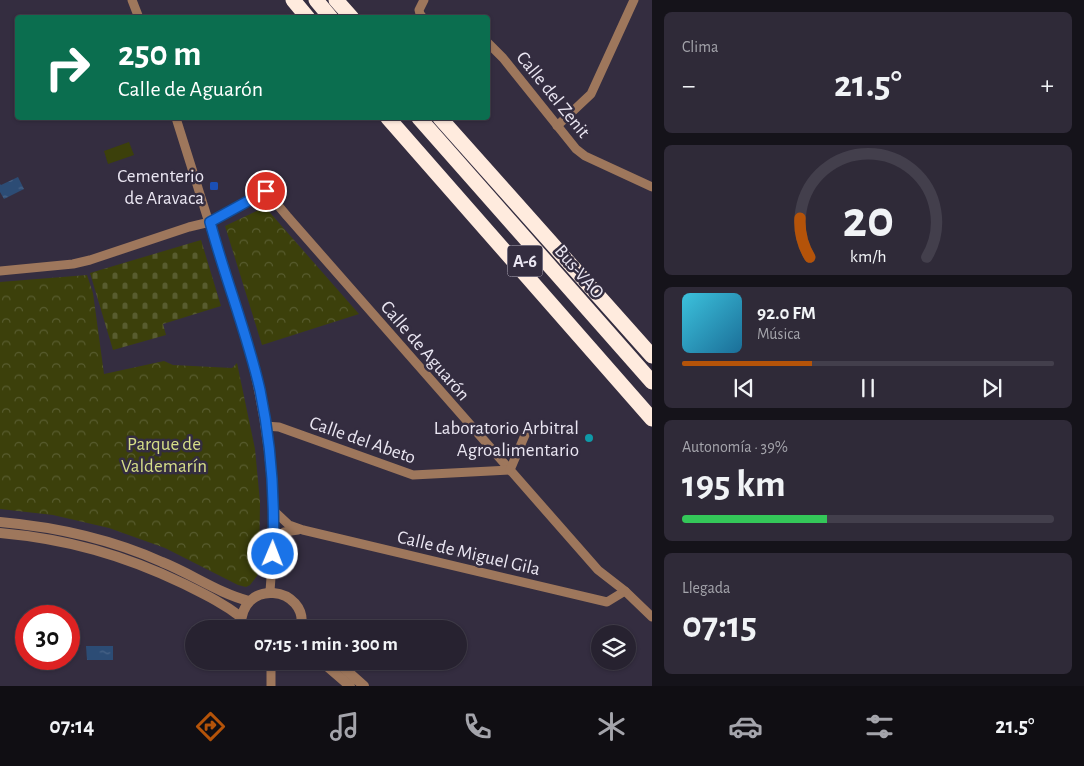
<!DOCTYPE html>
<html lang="es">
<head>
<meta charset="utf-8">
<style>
	body { margin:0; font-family:"Alegreya Sans",sans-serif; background:#2f2a38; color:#f1f3f6; height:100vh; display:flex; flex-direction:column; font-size:19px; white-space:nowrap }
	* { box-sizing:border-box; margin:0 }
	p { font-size:16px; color:#a4a4ab }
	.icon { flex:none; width:28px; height:28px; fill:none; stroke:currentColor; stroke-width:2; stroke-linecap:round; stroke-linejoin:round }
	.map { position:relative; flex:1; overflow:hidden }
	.sheet { display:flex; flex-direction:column; gap:12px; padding:12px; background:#15131a; width:432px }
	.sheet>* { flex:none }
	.guide { position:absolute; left:15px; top:15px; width:475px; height:105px; border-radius:5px; box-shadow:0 1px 4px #0004,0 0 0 1px #433f4c; background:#0b6e4f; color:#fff; overflow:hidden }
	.buttons { position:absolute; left:591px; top:625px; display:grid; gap:10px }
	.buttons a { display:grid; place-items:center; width:45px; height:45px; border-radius:50%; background:#272230; box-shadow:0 1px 4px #0004,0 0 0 1px #433f4c; font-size:25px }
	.speed { position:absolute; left:15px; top:605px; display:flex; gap:10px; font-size:25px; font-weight:700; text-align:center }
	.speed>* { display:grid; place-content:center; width:65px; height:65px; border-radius:50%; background:#272230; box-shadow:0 1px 4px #0004,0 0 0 1px #433f4c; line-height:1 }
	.speed .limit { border:8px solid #d22; background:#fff; color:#111 }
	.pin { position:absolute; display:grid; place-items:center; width:42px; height:42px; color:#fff; margin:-21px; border:2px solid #fff; border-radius:50%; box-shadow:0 1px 5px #0007 }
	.me { position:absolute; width:55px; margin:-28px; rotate:1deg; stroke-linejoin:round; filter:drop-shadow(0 0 4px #0008) }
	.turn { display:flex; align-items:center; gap:18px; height:105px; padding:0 20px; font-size:22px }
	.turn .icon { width:65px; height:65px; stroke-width:2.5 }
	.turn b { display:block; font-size:35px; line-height:42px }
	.big { font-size:38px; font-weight:700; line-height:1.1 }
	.sheet .tile { flex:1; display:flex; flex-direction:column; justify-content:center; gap:8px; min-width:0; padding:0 18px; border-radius:8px; background:#2f2a38 }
	.sheet .dial { align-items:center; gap:0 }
	.dial svg { height:130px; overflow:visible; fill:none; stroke:#433f4c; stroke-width:7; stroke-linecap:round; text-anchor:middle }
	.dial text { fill:#f1f3f6; stroke:none }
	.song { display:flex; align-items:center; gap:15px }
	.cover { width:60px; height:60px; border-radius:8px; background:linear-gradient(135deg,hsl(190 70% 55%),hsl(200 70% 35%)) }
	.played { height:5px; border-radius:2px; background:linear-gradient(90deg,#b45309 35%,#433f4c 35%) }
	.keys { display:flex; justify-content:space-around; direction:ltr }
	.heat { display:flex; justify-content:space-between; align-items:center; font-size:28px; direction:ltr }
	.charge { height:8px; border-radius:4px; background:linear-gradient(90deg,#34c759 39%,#433f4c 0) }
	.trip { position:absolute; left:185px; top:620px; width:282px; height:50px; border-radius:25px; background:#272230; box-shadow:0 1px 4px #0004,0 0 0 1px #433f4c; font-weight:700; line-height:50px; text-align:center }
	.menu { display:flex; height:80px; justify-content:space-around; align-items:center; background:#100e13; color:#a4a4ab }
	.menu .icon { width:35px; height:35px }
	.menu .selected { color:#b45309 }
	.menu b { font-size:22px; color:#f1f3f6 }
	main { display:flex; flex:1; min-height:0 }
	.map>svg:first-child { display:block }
	.cemetery { fill:url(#cemetery-stones) }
	.park { fill:url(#park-crowns) }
	.pitch { fill:#3c400b }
	.water { fill:url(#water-ripples) }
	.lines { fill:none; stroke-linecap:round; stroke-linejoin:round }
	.minor { stroke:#9e775c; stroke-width:9 }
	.tertiary { stroke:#9e775c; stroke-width:10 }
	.motorway { stroke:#ffebde; stroke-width:15 }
	.route-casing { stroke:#114b97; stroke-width:12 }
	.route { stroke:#1a73e8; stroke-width:9 }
	.transit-dot { fill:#1a4fb4; stroke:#342d40; stroke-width:2 }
	.culture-dot { fill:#0f9aa8; stroke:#342d40; stroke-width:2 }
	.labels { text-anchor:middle; stroke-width:5; stroke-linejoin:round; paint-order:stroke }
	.shield { fill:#342d40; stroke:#b3aebd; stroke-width:1 }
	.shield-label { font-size:18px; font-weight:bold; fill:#eae6f2 }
	.street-label { font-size:19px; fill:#eae6f2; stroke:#342d40 }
	.poi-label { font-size:19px; fill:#eae6f2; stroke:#342d40; text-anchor:end }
	.park-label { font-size:19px; fill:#d6de88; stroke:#342d40 }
</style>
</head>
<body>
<main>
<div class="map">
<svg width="652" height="686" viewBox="0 0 652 686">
	<defs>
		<pattern id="cemetery-stones" width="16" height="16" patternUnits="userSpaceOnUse" patternTransform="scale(1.25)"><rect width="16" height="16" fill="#3c400b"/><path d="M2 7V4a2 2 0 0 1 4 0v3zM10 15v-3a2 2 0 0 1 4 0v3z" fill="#585c2f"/></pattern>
		<pattern id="park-crowns" width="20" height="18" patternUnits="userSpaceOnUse" patternTransform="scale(1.25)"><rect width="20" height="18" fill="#3c400b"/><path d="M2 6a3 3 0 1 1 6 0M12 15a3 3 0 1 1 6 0" fill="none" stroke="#585c2f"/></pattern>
		<pattern id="water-ripples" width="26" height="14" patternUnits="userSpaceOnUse" patternTransform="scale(1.25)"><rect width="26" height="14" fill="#2c4c75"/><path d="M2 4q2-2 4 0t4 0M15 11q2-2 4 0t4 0" fill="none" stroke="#4b6689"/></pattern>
	</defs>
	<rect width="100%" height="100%" fill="#342d40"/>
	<polygon class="cemetery" points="201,240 221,306 163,324 166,335 113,350 90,273"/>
	<g class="park">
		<polygon points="265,207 359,314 262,345 225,226"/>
		<polygon points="87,275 93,293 104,374 164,361 173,365 232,368 237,363 255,449 260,502 259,570 257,576 250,585 246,587 238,585 165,548 109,528 53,515 0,509 0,282"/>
	</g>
	<polygon class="pitch" points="129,142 134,155 108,164 104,151"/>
	<g class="water">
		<polygon points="18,177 24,189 4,199 0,192 0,184 1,185"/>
		<polygon points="86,646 113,646 113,660 87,660"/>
	</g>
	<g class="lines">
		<g class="minor">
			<polyline points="132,0 139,18"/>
			<polyline points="423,18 420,14 419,10 424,0"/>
			<polyline points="488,43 503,58 576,149 585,156 652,187"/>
			<path d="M 176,118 L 250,353 C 270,431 278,512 270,591"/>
			<polyline points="557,126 591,94 634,0"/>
			<polyline points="0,271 73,264 90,260 189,227 210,222 266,191 287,216 598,570 625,591 652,617"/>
			<polyline points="265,426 279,427 413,475 510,470"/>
			<polyline points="510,470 525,435"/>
			<polyline points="274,511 289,525 303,530 607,602 625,591"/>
			<polyline points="273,539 284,532 298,530"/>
			<polyline points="271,661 271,686"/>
		</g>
		<g class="tertiary">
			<path d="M 0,522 C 56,527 111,539 162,562 C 192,574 218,593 249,601"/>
			<path d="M 0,533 C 67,539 124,555 184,584 C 204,594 223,603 241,617"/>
			<path d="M 241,629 C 238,576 310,586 301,629"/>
			<polyline points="321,661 350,686"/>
			<polyline points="336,661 364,686"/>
		</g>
		<g class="motorway">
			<polyline points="293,0 308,18"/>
			<polyline points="316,0 331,18"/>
			<polyline points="336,0 352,18"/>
			<polyline points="388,118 652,419"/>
			<polyline points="419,118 652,382"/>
			<polyline points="440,118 652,356"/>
		</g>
	</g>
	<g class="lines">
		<g class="route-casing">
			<path id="route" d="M 266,191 L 210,222 C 225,278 247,333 260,390 C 271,443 275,500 273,554"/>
		</g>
		<use href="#route" class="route"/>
	</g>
	<rect class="transit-dot" x="209" y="181" width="10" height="10" rx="2.5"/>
	<circle class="culture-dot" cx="589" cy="438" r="5"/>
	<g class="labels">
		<rect class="shield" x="507.5" y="245.5" width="35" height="31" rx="4"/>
		<g class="shield-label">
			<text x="525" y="267">A-6</text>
		</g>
		<g class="street-label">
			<text transform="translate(554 94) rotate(51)" y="7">Calle del Zenit</text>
			<text transform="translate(580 271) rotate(49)" y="7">Bus-VAO</text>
			<text transform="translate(426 350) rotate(49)" y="7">Calle de Aguarón</text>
			<text transform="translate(363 439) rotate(19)" y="7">Calle del Abeto</text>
			<text transform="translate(469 552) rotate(13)" y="7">Calle de Miguel Gila</text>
		</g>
		<g class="poi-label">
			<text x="204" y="182">Cementerio<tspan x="204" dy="22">de Aravaca</tspan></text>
			<text x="579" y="434">Laboratorio Arbitral<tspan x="579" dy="22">Agroalimentario</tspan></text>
		</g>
		<g class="park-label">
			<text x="164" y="450">Parque de<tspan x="164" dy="22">Valdemarín</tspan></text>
		</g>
	</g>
</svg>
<div class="buttons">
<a><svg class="icon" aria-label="layers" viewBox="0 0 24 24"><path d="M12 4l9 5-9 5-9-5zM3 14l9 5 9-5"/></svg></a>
</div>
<div class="speed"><div class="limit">30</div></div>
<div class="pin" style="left:266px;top:191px;background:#d93025"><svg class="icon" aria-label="arrive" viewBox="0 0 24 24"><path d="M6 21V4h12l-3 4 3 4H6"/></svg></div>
<svg class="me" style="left:273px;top:554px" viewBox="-20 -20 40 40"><circle r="17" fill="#1a73e8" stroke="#fff" stroke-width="3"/><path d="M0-11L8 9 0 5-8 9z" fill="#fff"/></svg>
<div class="trip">07:15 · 1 min · 300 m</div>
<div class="guide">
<div class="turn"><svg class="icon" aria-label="right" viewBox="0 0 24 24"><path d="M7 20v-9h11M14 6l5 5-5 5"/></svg><div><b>250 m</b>Calle de Aguarón</div></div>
</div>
</div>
<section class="sheet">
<div class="tile"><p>Clima</p>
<div class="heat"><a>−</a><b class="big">21.5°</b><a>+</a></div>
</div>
<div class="tile dial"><svg viewBox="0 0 100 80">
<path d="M14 69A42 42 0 1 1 86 69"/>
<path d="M14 69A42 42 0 0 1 8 45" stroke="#b45309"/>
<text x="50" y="56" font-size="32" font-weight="700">20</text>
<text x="50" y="72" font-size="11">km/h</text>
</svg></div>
<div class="tile">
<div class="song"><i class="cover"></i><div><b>92.0 FM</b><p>Música</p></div></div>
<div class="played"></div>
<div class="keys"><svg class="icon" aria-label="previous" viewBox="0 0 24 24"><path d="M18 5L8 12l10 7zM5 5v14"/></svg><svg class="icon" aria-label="pause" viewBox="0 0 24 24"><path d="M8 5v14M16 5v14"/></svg><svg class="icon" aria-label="next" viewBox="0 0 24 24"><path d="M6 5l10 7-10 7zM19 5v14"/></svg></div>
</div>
<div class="tile"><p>Autonomía · 39%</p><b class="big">195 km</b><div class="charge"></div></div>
<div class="tile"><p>Llegada</p><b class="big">07:15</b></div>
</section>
</main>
<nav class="menu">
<b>07:14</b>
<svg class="icon selected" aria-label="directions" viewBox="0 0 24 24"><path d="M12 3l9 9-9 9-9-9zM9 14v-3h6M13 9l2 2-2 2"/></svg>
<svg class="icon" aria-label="music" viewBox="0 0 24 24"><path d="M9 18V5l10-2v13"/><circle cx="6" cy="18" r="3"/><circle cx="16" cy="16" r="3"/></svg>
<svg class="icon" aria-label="phone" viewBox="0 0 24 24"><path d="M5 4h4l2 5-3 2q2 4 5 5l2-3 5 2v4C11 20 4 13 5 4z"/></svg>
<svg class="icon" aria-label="climate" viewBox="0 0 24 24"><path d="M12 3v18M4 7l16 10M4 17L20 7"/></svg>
<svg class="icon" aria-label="car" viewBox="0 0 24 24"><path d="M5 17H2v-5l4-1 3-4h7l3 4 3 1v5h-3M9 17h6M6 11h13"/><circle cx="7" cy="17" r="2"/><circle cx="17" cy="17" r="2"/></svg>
<svg class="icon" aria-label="filters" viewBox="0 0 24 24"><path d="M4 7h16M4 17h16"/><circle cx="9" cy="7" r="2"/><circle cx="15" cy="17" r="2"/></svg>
<b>21.5°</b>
</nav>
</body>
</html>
